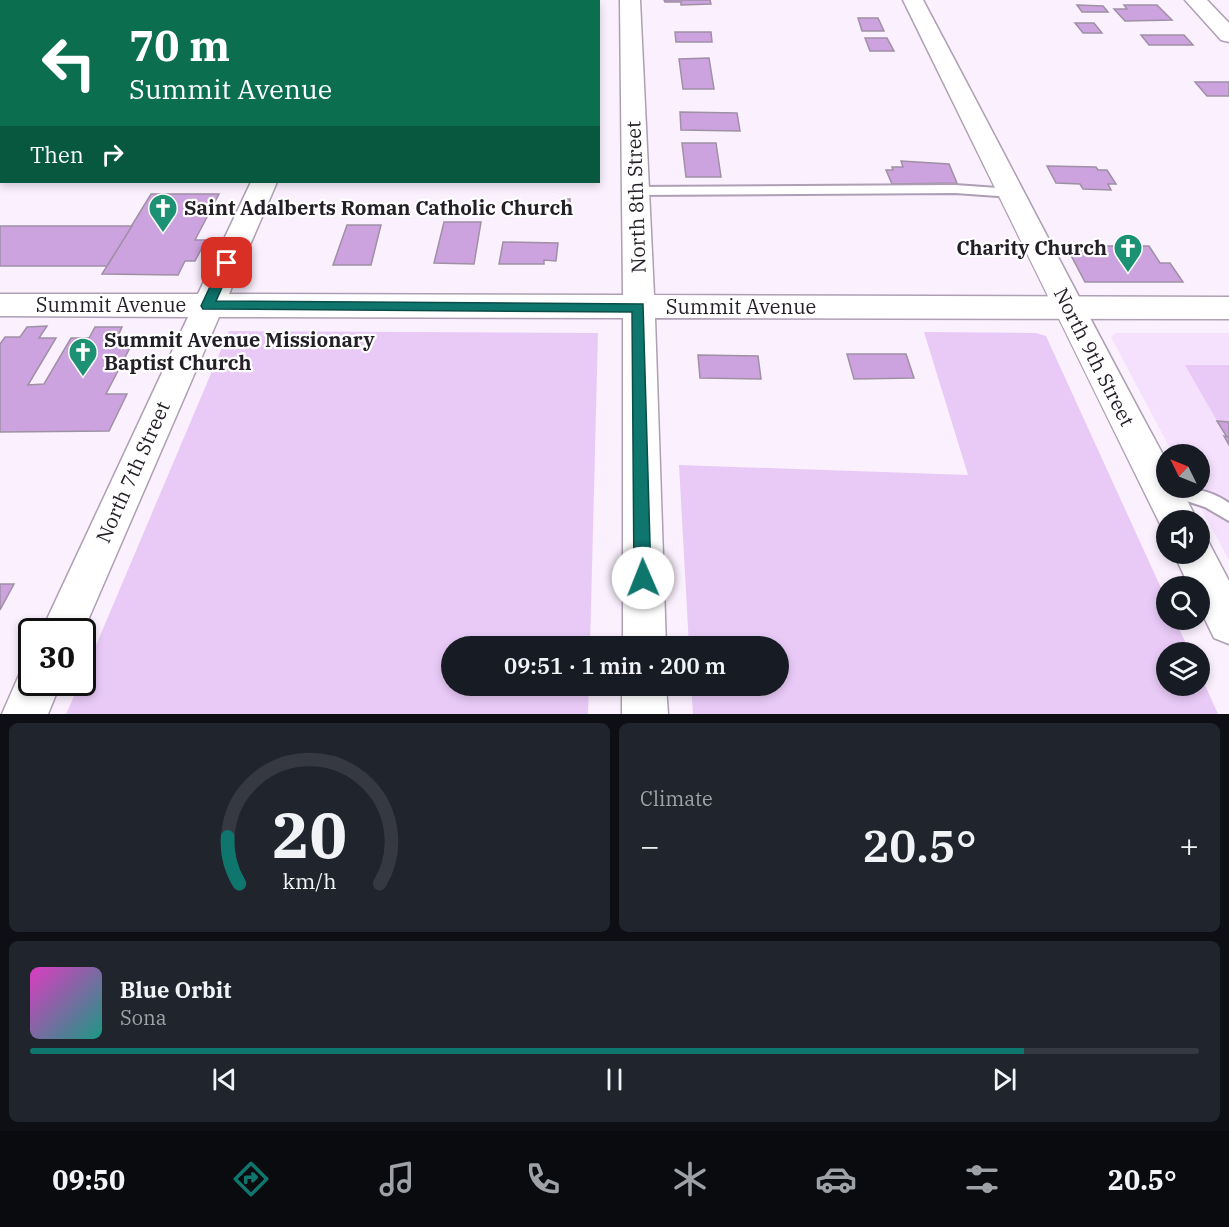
<!DOCTYPE html>
<html lang="en">
<head>
<meta charset="utf-8">
<style>
	body { margin:0; font-family:"IBM Plex Serif",serif; background:#20242c; color:#f1f3f6; height:100vh; display:flex; flex-direction:column; font-size:22px; white-space:nowrap }
	* { box-sizing:border-box; margin:0 }
	p { font-size:20px; color:#9ea1a6 }
	.icon { flex:none; width:33px; height:33px; fill:none; stroke:currentColor; stroke-width:2; stroke-linecap:round; stroke-linejoin:round }
	.map { position:relative; height:714px; overflow:hidden }
	.side { display:flex; flex-direction:column; gap:9px; padding:9px; background:#0d0f14; flex:1 }
	.side>* { flex:none }
	.top-card { position:absolute; left:0px; top:0px; width:600px; height:183px; box-shadow:0 3px 9px #0003; background:#0b6e4f; color:#fff; overflow:hidden }
	.needle { width:39px; rotate:313deg }
	.tools { position:absolute; left:1156px; top:444px; display:grid; gap:12px }
	.tools a { display:grid; place-items:center; width:54px; height:54px; border-radius:50%; background:#171b24; box-shadow:0 3px 9px #0003; font-size:30px }
	.speed { position:absolute; left:18px; top:618px; display:flex; gap:12px; font-size:30px; font-weight:700; text-align:center }
	.speed>* { display:grid; place-content:center; width:78px; height:78px; border-radius:50%; background:#171b24; box-shadow:0 3px 9px #0003; line-height:1 }
	.speed .limit { border:3px solid #111; border-radius:9px; background:#fff; color:#111 }
	.pin { position:absolute; display:grid; place-items:center; width:51px; height:51px; color:#fff; margin:-26px; border-radius:12px; box-shadow:0 3px 9px #0006 }
	.me { position:absolute; width:66px; margin:-33px; rotate:359deg; stroke-linejoin:round; filter:drop-shadow(0 0 4px #0008) }
	.turn { display:flex; align-items:center; gap:21px; height:126px; padding:0 30px; font-size:27px }
	.turn .icon { width:78px; height:78px; stroke-width:2.5 }
	.turn b { display:block; font-size:42px; line-height:51px }
	.then { display:flex; align-items:center; height:57px; padding:0 30px; background:#0003; gap:12px; font-size:22px }
	.big { font-size:45px; font-weight:600; line-height:1.1 }
	.side .tile { flex:1; display:flex; flex-direction:column; justify-content:center; gap:9px; min-width:0; padding:0 21px; border-radius:9px; background:#20242c }
	.side .dial { align-items:center; gap:0 }
	.dial svg { height:156px; overflow:visible; fill:none; stroke:#363941; stroke-width:7; stroke-linecap:round; text-anchor:middle }
	.dial text { fill:#f1f3f6; stroke:none }
	.song { display:flex; align-items:center; gap:18px }
	.cover { width:72px; height:72px; border-radius:9px; background:linear-gradient(135deg,hsl(310 70% 55%),hsl(170 70% 35%)) }
	.played { height:6px; border-radius:3px; background:linear-gradient(90deg,#0f766e 85%,#363941 85%) }
	.keys { display:flex; justify-content:space-around; direction:ltr }
	.heat { display:flex; justify-content:space-between; align-items:center; font-size:33px; direction:ltr }
	.side .tiles { flex:1; display:grid; gap:9px; grid-template-columns:1fr 1fr }
	.tile:last-child { grid-column:span 2 }
	.trip { position:absolute; left:441px; top:636px; width:348px; height:60px; border-radius:30px; background:#171b24; box-shadow:0 3px 9px #0003; font-weight:600; line-height:60px; text-align:center }
	.tab-bar { display:flex; height:96px; justify-content:space-around; align-items:center; background:#090b0e; color:#9ea1a6 }
	.tab-bar .icon { width:42px; height:42px }
	.tab-bar .on { color:#0f766e }
	.tab-bar b { font-size:27px; color:#f1f3f6 }
	.map>svg:first-child { display:block }
	.built { fill:#f5e1fe }
	.green { fill:#e9caf7 }
	.building { fill:#cda3df; stroke:#9f90a5; stroke-width:1.5 }
	.lines { fill:none; stroke-linecap:round; stroke-linejoin:round }
	.lane-casing { stroke:#ae9fb4; stroke-width:4 }
	.street-casing { stroke:#ae9fb4; stroke-width:3 }
	.secondary-casing { stroke:#ae9fb4; stroke-width:3 }
	.lane { fill:#fff; fill-rule:evenodd }
	.street { fill:#fff; fill-rule:evenodd }
	.secondary { fill:#fff; fill-rule:evenodd }
	.tram { stroke:#554f58; stroke-width:1.5 }
	.route { fill:#0f766e; stroke:#0a4d48; stroke-width:1.5 }
	.labels { text-anchor:middle; stroke-width:4.5; stroke-linejoin:round; paint-order:stroke }
	.street-label { font-size:20px; fill:#241e26; stroke:#fff }
	.poi-label { font-size:20px; font-weight:bold; fill:#241e26; stroke:#fff; text-anchor:start }
</style>
</head>
<body>
<div class="map">
<svg width="1229" height="714" viewBox="0 0 1229 714">
	<rect width="100%" height="100%" fill="#faf0fe"/>
	<polygon class="built" points="1115,333 1229,333 1229,560 1190,488 1200,488 1200,454 1173,454 1111,337"/>
	<g class="green">
		<polygon points="99,0 323,0 100,2"/>
		<polygon points="229,331 598,333 590,646 452,646 452,686 589,686 588,714 66,714 80,683 82,682 83,676"/>
		<polygon points="924,332 1036,333 1046,336 1167,601 1167,620 1175,620 1190,652 1167,652 1167,686 1200,686 1200,674 1218,714 693,714 691,686 778,686 778,646 689,646 679,465 968,475"/>
		<polygon points="1185,365 1229,365 1229,422 1217,421"/>
	</g>
	<g class="building">
		<polygon points="664,0 710,0 711,4 681,5 681,2 665,2"/>
		<polygon points="1077,5 1103,6 1108,12 1082,12"/>
		<polygon points="1124,5 1157,5 1172,20 1125,21 1114,9 1127,9"/>
		<polygon points="858,18 878,18 884,31 862,31"/>
		<polygon points="1075,23 1094,23 1102,33 1083,33"/>
		<polygon points="675,32 711,32 712,42 676,42"/>
		<polygon points="1141,35 1184,35 1193,45 1149,45"/>
		<polygon points="865,38 887,38 894,51 870,51"/>
		<polygon points="709,58 714,89 683,89 679,59"/>
		<polygon points="1195,82 1229,82 1229,96 1207,96"/>
		<polygon points="680,112 737,113 740,131 681,130"/>
		<polygon points="682,143 716,143 721,177 686,177"/>
		<polygon points="901,161 949,164 957,183 892,184 886,170 893,170 892,167 903,167"/>
		<polygon points="1047,166 1096,167 1098,170 1107,170 1116,184 1108,184 1111,190 1083,189 1080,184 1056,183"/>
		<polygon points="151,194 219,194 195,240 206,240 195,261 185,261 178,275 102,274"/>
		<polygon points="560,199 570,199 570,208 559,208"/>
		<polygon points="444,222 481,222 474,264 434,263"/>
		<polygon points="347,225 381,225 371,265 333,265"/>
		<polygon points="0,226 132,226 107,266 0,266"/>
		<polygon points="503,242 558,243 556,261 544,260 544,264 499,264"/>
		<polygon points="1066,246 1149,246 1160,263 1170,263 1183,282 1085,282"/>
		<polygon points="47,326 39,338 56,338 28,385 44,384 71,338 89,338 95,327 122,327 117,338 135,338 106,394 127,394 109,431 0,432 0,344 5,337 20,337 27,327"/>
		<polygon points="847,354 906,354 914,378 854,379"/>
		<polygon points="698,355 758,356 761,379 700,378"/>
		<polygon points="1217,421 1229,422 1229,445 1224,436 1227,437"/>
		<polygon points="0,584 14,584 0,610"/>
	</g>
	<g class="lines">
		<g class="lane-casing">
			<g id="lane">
				<polygon points="955,185 1012,189 1019,193 1012,197 955,193 635,195 628,191 635,187"/>
				<path d="M 1165,482 L 1167,488 C 1191,488 1209,489 1229,503 L 1229,521 L 1205,507 L 1165,494 L 1163,488 Z"/>
			</g>
		</g>
		<g class="street-casing">
			<g id="street">
				<rect x="336" y="0" width="20" height="2"/>
				<polygon points="620,0 640,0 654,295 1229,297 1229,319 655,318 666,646 623,646 623,318 219,317 82,634 82,632 41,632 188,317 0,316 0,294 198,294 251,182 277,182 229,294 623,295"/>
				<polygon points="2,60 2,76 0,76 0,61"/>
				<polygon points="32,663 32,682 61,682 48,714 2,714 23,666"/>
				<polygon points="622,686 666,686 668,714 622,714"/>
			</g>
		</g>
		<g class="secondary-casing">
			<g id="secondary">
				<path d="M 903,0 L 923,0 C 1005,154 1084,309 1167,462 L 1167,488 L 1181,488 L 1197,520 L 1167,520 L 1167,533 L 1164,532 C 1076,355 990,177 903,0 Z"/>
				<polygon points="1185,0 1207,0 1229,23 1229,42 1221,40"/>
				<polygon points="1200,538 1208,541 1229,581 1229,644 1214,638 1200,609 1200,586 1189,586 1174,554 1200,554"/>
			</g>
		</g>
		<use href="#lane" class="lane"/>
		<use href="#street" class="street"/>
		<use href="#secondary" class="secondary"/>
		<g class="tram">
			<polyline points="5,2 10,0"/>
			<polyline points="23,2 27,0"/>
		</g>
	</g>
	<polygon class="route" points="227,259 233,263 216,301 643,304 651,578 649,584 643,586 637,584 634,578 632,312 203,309 201,306 221,263"/>
	<defs>
		<g id="church-pin" transform="scale(1.5)"><path d="M0 17L-7.5 6A9.5 9.5 0 1 1 7.5 6Z" fill="#1d9174" stroke="#fff"/><path d="M-1.2-6h2.4v3.5h3.3v2.4h-3.3V6h-2.4V-.1h-3.3v-2.4h3.3Z" fill="#fff"/></g>
	</defs>
	<g fill-rule="evenodd">
		<use href="#church-pin" x="163" y="208"/>
		<use href="#church-pin" x="1128" y="248"/>
		<use href="#church-pin" x="83" y="352"/>
	</g>
	<g class="labels">
		<g class="street-label">
			<text transform="translate(636 197) rotate(-92)" y="7">North 8th Street</text>
			<text x="111" y="312">Summit Avenue</text>
			<text x="741" y="314">Summit Avenue</text>
			<text transform="translate(1094 357) rotate(63)" y="7">North 9th Street</text>
			<text transform="translate(133 472) rotate(-66)" y="7">North 7th Street</text>
		</g>
		<g class="poi-label">
			<text x="184" y="215">Saint Adalberts Roman Catholic Church</text>
			<text x="1107" y="255" text-anchor="end">Charity Church</text>
			<text x="104" y="347">Summit Avenue Missionary<tspan x="104" dy="23">Baptist Church</tspan></text>
		</g>
	</g>
</svg>
<div class="tools">
<a><svg class="needle" viewBox="-14 -14 28 28"><path d="M0-13l5 13h-10z" fill="#e53935"/><path d="M0 13l5-13h-10z" fill="#9ea1a6"/></svg></a>
<a><svg class="icon" aria-label="sound" viewBox="0 0 24 24"><path d="M4 9h4l5-4v14l-5-4H4zM17 9q2 3 0 6"/></svg></a>
<a><svg class="icon" aria-label="search" viewBox="0 0 24 24"><circle cx="10" cy="10" r="6"/><path d="M15 15l6 6"/></svg></a>
<a><svg class="icon" aria-label="layers" viewBox="0 0 24 24"><path d="M12 4l9 5-9 5-9-5zM3 14l9 5 9-5"/></svg></a>
</div>
<div class="speed"><div class="limit">30</div></div>
<div class="pin" style="left:227px;top:263px;background:#d93025"><svg class="icon" aria-label="arrive" viewBox="0 0 24 24"><path d="M6 21V4h12l-3 4 3 4H6"/></svg></div>
<svg class="me" style="left:643px;top:578px" viewBox="-20 -20 40 40"><circle r="19" fill="#fff"/><path d="M0-13L10 11 0 6-10 11z" fill="#0f766e"/></svg>
<div class="trip">09:51 · 1 min · 200 m</div>
<div class="top-card">
<div class="turn"><svg class="icon" aria-label="left" viewBox="0 0 24 24"><path d="M17 20v-9H6M10 6l-5 5 5 5"/></svg><div><b>70 m</b>Summit Avenue</div></div>
<div class="then">Then<svg class="icon" aria-label="right" viewBox="0 0 24 24"><path d="M7 20v-9h11M14 6l5 5-5 5"/></svg></div>
</div>
</div>
<section class="side">
<div class="tiles">
<div class="tile dial"><svg viewBox="0 0 100 80">
<path d="M14 69A42 42 0 1 1 86 69"/>
<path d="M14 69A42 42 0 0 1 8 45" stroke="#0f766e"/>
<text x="50" y="56" font-size="32" font-weight="700">20</text>
<text x="50" y="72" font-size="11">km/h</text>
</svg></div>
<div class="tile"><p>Climate</p>
<div class="heat"><a>−</a><b class="big">20.5°</b><a>+</a></div>
</div>
<div class="tile">
<div class="song"><i class="cover"></i><div><b>Blue Orbit</b><p>Sona</p></div></div>
<div class="played"></div>
<div class="keys"><svg class="icon" aria-label="previous" viewBox="0 0 24 24"><path d="M18 5L8 12l10 7zM5 5v14"/></svg><svg class="icon" aria-label="pause" viewBox="0 0 24 24"><path d="M8 5v14M16 5v14"/></svg><svg class="icon" aria-label="next" viewBox="0 0 24 24"><path d="M6 5l10 7-10 7zM19 5v14"/></svg></div>
</div>
</div>
</section>
<nav class="tab-bar">
<b>09:50</b>
<svg class="icon on" aria-label="directions" viewBox="0 0 24 24"><path d="M12 3l9 9-9 9-9-9zM9 14v-3h6M13 9l2 2-2 2"/></svg>
<svg class="icon" aria-label="music" viewBox="0 0 24 24"><path d="M9 18V5l10-2v13"/><circle cx="6" cy="18" r="3"/><circle cx="16" cy="16" r="3"/></svg>
<svg class="icon" aria-label="phone" viewBox="0 0 24 24"><path d="M5 4h4l2 5-3 2q2 4 5 5l2-3 5 2v4C11 20 4 13 5 4z"/></svg>
<svg class="icon" aria-label="climate" viewBox="0 0 24 24"><path d="M12 3v18M4 7l16 10M4 17L20 7"/></svg>
<svg class="icon" aria-label="car" viewBox="0 0 24 24"><path d="M5 17H2v-5l4-1 3-4h7l3 4 3 1v5h-3M9 17h6M6 11h13"/><circle cx="7" cy="17" r="2"/><circle cx="17" cy="17" r="2"/></svg>
<svg class="icon" aria-label="filters" viewBox="0 0 24 24"><path d="M4 7h16M4 17h16"/><circle cx="9" cy="7" r="2"/><circle cx="15" cy="17" r="2"/></svg>
<b>20.5°</b>
</nav>
</body>
</html>
